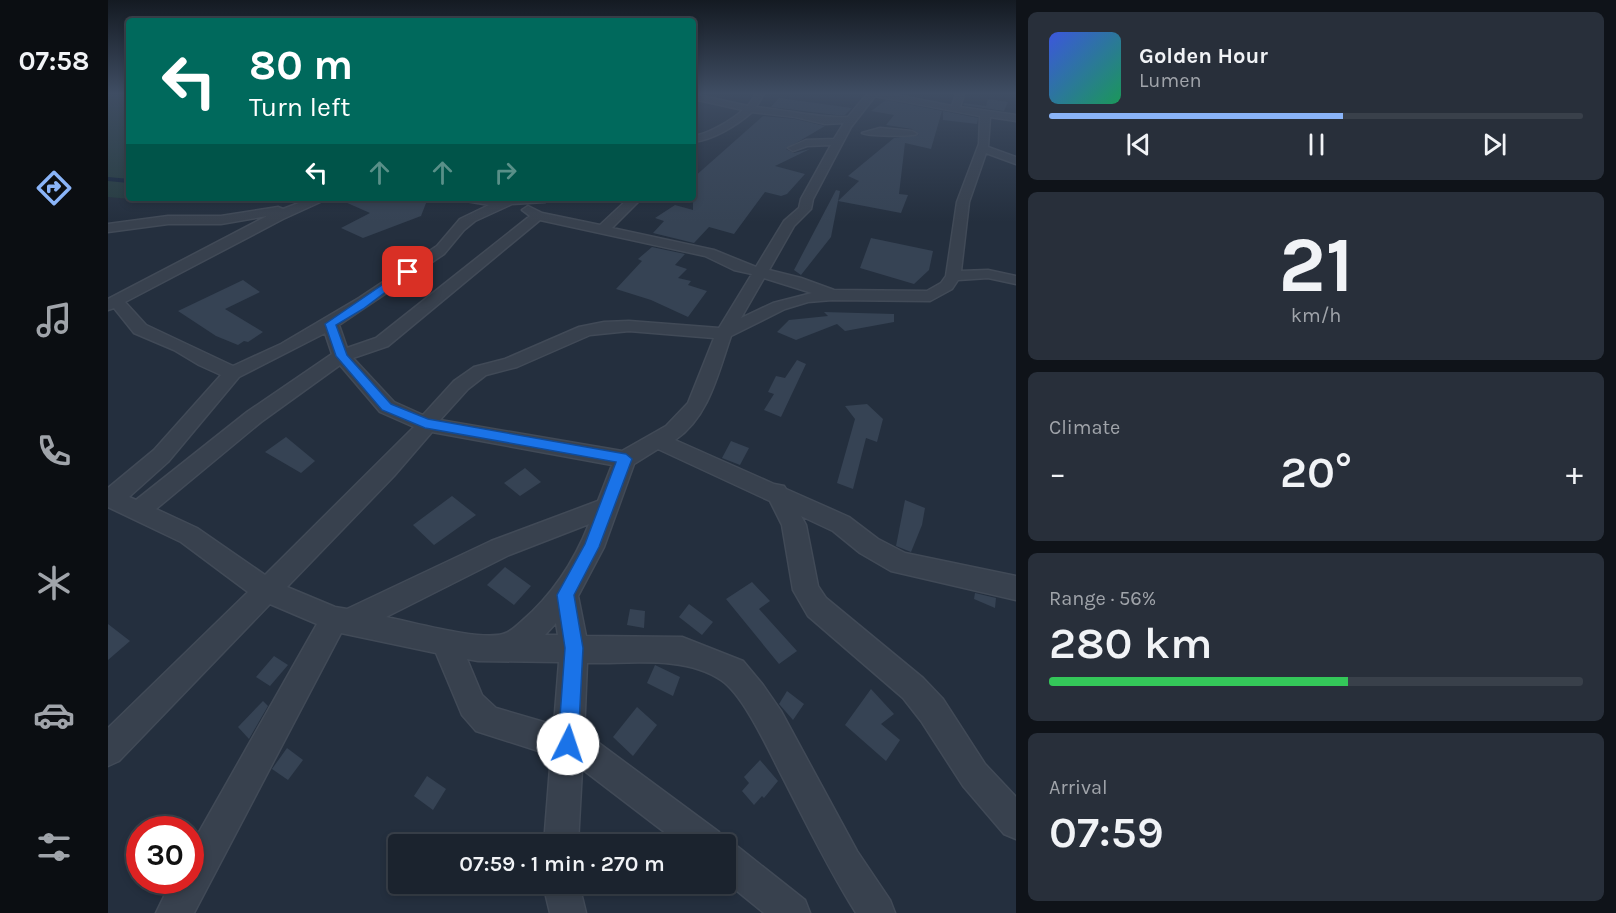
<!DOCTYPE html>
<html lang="en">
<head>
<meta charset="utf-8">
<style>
	body { margin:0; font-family:Karla,sans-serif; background:#282f3a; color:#f1f3f6; height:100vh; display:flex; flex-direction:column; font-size:22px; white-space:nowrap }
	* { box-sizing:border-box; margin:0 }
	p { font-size:20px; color:#a0a4aa }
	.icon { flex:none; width:33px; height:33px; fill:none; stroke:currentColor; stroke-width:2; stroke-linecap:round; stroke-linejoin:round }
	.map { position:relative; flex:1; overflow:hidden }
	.panel { display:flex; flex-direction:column; gap:12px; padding:12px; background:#0f1319; width:600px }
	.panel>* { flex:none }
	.banner { position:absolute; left:18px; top:18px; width:570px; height:183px; border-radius:6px; box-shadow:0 3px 9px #0003,0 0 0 2px #39404a; background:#00695c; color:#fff; overflow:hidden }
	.speed { position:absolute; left:18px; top:816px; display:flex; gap:12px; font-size:30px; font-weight:700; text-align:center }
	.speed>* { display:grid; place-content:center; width:78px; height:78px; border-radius:50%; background:#1b232e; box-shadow:0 3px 9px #0003,0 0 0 2px #39404a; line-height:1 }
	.speed .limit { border:9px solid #d22; background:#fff; color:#111 }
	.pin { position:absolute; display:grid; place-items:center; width:51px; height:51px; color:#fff; margin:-26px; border-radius:12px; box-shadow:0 3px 9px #0006 }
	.me { position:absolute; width:66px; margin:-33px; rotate:4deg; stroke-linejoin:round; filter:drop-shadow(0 0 4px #0008) }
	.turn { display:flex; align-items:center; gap:21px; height:126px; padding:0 24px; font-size:27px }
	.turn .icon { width:78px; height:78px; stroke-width:2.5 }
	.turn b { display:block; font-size:42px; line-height:51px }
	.lanes { display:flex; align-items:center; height:57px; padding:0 24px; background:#0003; justify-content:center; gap:30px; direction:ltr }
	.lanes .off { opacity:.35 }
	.big { font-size:45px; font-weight:600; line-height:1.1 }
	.panel .tile { flex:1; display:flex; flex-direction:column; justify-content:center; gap:9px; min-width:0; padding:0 21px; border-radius:9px; background:#282f3a }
	.panel .dial { align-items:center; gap:0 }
	.dial b { font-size:78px; line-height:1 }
	.song { display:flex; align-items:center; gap:18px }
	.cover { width:72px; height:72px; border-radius:9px; background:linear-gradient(135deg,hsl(230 70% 55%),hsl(150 70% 35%)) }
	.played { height:6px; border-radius:3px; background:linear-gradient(90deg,#8ab4f8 55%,#39404a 55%) }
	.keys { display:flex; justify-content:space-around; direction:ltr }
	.heat { display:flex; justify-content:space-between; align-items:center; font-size:33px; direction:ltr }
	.charge { height:9px; border-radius:4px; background:linear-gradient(90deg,#34c759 56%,#39404a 0) }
	.trip { position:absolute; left:280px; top:834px; width:348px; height:60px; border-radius:6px; background:#1b232e; box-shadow:0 3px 9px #0003,0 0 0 2px #39404a; font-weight:600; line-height:60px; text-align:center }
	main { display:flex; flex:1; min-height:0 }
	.tabs { display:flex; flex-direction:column; width:108px; justify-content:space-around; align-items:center; background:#0b0e12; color:#a0a4aa }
	.tabs .icon { width:42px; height:42px }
	.tabs .current { color:#8ab4f8 }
	.tabs b { font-size:27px; color:#f1f3f6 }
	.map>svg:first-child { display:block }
	.green { fill:#263c3f }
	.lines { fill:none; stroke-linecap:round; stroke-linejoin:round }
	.stream { stroke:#17263c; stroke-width:4 }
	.building { fill:#364354 }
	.street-casing { stroke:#414a57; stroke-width:3 }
	.street { fill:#38414e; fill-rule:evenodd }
	.route { fill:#1a73e8; stroke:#114b97; stroke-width:1.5 }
</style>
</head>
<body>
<main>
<nav class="tabs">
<b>07:58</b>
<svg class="icon current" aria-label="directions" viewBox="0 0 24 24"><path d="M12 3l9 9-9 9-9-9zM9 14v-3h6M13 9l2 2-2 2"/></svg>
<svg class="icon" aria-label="music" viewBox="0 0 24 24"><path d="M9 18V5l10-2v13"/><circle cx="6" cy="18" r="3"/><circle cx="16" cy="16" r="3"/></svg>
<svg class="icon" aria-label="phone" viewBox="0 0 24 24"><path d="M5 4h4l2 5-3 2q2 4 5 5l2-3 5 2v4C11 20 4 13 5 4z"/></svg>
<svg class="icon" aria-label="climate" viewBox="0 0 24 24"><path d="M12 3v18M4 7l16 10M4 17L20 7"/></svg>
<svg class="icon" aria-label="car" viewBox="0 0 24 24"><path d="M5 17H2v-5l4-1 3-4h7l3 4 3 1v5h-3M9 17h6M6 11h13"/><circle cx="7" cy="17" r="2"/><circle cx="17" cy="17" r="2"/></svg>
<svg class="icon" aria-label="filters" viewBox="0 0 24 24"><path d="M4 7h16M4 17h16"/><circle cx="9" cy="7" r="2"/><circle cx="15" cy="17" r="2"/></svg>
</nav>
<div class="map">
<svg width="908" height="913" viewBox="0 0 908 913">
	<rect width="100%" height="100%" fill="#242f3e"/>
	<polygon class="green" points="0,94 21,94 21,198 92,198 68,203 0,197"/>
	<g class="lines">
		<polyline class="stream" points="0,179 21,181"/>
	</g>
	<g class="building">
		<polygon points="671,98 744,108 737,115 728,115 663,107"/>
		<polygon points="880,99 900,102 896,111 855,105 856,103 878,106"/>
		<polygon points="778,100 834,111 823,149 797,143 791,194 800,195 793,213 730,201 723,237 693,275 686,270 728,190 732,191 730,201 751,181 740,176 786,138 811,135 804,129 778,125 786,115 763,111"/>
		<polygon points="835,111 870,118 869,124 835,120"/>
		<polygon points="655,116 687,119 717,126 678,149 686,153 702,149 667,166 697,174 679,194 673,196 657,192 626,234 601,227 586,243 545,233 556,221 547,218 567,205 585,210 585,178"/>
		<polygon points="228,198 320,198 313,216 255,238 233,228 262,213"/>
		<polygon points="763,238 825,251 821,270 806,284 752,268"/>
		<polygon points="544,247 577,254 567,265 579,269 570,278 583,281 580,285 599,291 580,317 543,300 508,289 534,261 530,259"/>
		<polygon points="135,280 152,292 117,309 155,332 140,342 136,341 130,345 108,336 70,311"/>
		<polygon points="716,312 786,314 786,322 737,331 729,324 688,340 669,332 681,320 720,316"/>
		<polygon points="689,360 698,364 673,417 656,410 666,394 660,392 668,376 677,378"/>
		<polygon points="759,404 775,419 769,442 758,438 745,489 729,483 747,419 737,406"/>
		<polygon points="178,437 207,461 193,473 157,452"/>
		<polygon points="623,441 641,448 632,465 614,458"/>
		<polygon points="417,468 433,482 412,496 396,483"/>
		<polygon points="344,496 368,515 326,545 305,525"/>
		<polygon points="797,500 817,508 814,525 803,552 788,546"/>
		<polygon points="397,567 423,586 406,605 379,585"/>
		<polygon points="644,582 662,601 651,609 689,651 671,664 618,599"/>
		<polygon points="867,593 888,598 887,608 866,599"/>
		<polygon points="581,604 605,622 594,635 571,617"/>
		<polygon points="522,609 537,611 536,628 519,625"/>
		<polygon points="0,624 22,641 0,660"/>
		<polygon points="166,656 180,665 162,686 148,677"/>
		<polygon points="547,665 572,677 565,696 539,683"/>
		<polygon points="763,689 786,714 773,724 792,740 778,761 737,725"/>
		<polygon points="679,691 696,704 685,720 671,704"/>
		<polygon points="155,701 160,706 141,739 130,727"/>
		<polygon points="529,707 549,725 525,756 505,737"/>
		<polygon points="179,748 195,760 180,780 164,769"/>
		<polygon points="652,760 670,781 656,798 654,796 646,805 634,791 641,783 636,777"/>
		<polygon points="319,776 338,789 325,810 306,796"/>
	</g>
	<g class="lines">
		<g class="street-casing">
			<g id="street">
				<path d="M 585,94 L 640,106 L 648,94 L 656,94 L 648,107 C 679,110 709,118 740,117 L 759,94 L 783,94 L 844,106 L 848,94 L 856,94 L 852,107 L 908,115 L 908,121 L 882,117 L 880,147 L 908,157 L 908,164 L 878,153 L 861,202 L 853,271 L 880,270 L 908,276 L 908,284 L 880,278 L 850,280 L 844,289 L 822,301 L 724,300 L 700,302 L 677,309 L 623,336 C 610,373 601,417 567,440 L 666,484 L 676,486 L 678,489 L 741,517 L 770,539 L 797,553 L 908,576 L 908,600 L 783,571 L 752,553 L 725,531 L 693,516 L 698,525 L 710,586 L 718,598 L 815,678 L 835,699 L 877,764 L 908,797 L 908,839 L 896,834 L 855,786 L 813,721 L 795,698 L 700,616 L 685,590 L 674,525 L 662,501 L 550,449 L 526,464 L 496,547 L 470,596 L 478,636 L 574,637 L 635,661 L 655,685 L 673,711 L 749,851 L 782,900 L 787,913 L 748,913 C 721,870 699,825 676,780 C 662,754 637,696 613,680 C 576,655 521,664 479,663 L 476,735 L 484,738 L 611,832 L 616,843 L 630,847 L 697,900 L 702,913 L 656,913 L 618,882 L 618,844 L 572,844 L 474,769 L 470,844 L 436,844 L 443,755 L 368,731 L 354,715 L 328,653 L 233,633 L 86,913 L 48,913 L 64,880 L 82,880 L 82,848 L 209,624 L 162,604 L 11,761 L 0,766 L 0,728 L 140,592 L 73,542 L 0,507 L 0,488 L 46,450 L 113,375 L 91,365 L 66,350 L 26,333 L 6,308 L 0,310 L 0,299 L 159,216 L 113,224 L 60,224 L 0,232 L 0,224 L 60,216 L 113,216 L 170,207 L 175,209 L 204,198 L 221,198 L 175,219 L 17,302 L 38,325 L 125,366 L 173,344 L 251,298 L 329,246 L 352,219 L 381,205 L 358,201 L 356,198 L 443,198 L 437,202 L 404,204 L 367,221 L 356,230 L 336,254 L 231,325 L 239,348 L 268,338 L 422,216 L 414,210 L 420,206 L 434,213 L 492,225 L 521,198 L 534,198 L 504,228 L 606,250 L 648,267 L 676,221 L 691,208 L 693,199 L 723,145 L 699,146 L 685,151 L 680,148 L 698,140 L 726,139 L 736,123 L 717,124 L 687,117 L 644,112 C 629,125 605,140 585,142 L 585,136 C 599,135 624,120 635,110 L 585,99 ZM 767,96 L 872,116 L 871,144 L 849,202 L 838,276 L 833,283 L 819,291 L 726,290 L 693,278 L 661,270 L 686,226 L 703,209 L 705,199 L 743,127 ZM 432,220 L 597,256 L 626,270 L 644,274 L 611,328 L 521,321 L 496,322 L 471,327 L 397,359 L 366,367 L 346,381 L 315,415 L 286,402 L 245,358 L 280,346 ZM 656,278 L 704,293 L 665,303 L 633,318 ZM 521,331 L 606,338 L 580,403 L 558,426 L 514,451 L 332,420 L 360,389 L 378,375 L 409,367 L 482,335 ZM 217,333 L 224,354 L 139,412 L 28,500 L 21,497 L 60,462 L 131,377 ZM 232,365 L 272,412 L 306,427 L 157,575 L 89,528 L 48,509 L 153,422 ZM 324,432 L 504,465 L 490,501 L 383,541 L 239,609 L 227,607 L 179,587 L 286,476 ZM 481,524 C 466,562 445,594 414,621 C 408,626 403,632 395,634 C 371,641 305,622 278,617 L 401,555 ZM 448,623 L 450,635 L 437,635 ZM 359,659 L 370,661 L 451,662 L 446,725 L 388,708 L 374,695 Z"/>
				<path d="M 772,128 L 804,131 L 809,134 C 804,137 759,136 754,133 Z"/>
				<polygon points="435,884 471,884 478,913 442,913"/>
			</g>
		</g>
		<use href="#street" class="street"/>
	</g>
	<linearGradient id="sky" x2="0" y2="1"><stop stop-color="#141a22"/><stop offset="0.42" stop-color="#3f4d63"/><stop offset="1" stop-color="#3f4d63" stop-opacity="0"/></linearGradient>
	<rect width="908" height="222" fill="url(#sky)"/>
	<polygon class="route" points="296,270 304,272 255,309 228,325 239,355 283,404 320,419 518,454 524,459 491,547 466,595 475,648 470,744 467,751 460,754 453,751 450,744 457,648 449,595 477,544 508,462 317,428 274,410 228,356 217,324"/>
</svg>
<div class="speed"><div class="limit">30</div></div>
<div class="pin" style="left:300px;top:272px;background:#d93025"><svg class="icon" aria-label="arrive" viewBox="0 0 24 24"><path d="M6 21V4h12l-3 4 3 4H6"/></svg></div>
<svg class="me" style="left:460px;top:744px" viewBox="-20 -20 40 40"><circle r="19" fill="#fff"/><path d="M0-13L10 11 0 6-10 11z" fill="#1a73e8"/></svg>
<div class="trip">07:59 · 1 min · 270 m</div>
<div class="banner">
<div class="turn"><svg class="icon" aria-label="left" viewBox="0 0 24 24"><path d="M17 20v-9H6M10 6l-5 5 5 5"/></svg><div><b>80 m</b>Turn left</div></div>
<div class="lanes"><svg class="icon" aria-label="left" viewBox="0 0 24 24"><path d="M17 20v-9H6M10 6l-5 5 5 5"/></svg><svg class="icon off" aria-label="ahead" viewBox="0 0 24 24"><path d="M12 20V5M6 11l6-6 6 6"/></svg><svg class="icon off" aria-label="ahead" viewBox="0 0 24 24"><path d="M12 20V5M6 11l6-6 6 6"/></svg><svg class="icon off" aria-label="right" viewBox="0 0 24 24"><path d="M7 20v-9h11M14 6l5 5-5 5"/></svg></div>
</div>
</div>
<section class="panel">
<div class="tile">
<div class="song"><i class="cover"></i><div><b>Golden Hour</b><p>Lumen</p></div></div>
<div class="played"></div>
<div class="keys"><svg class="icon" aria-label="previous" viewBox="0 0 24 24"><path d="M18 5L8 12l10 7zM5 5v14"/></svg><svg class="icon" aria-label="pause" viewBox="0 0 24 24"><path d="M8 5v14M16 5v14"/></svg><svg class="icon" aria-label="next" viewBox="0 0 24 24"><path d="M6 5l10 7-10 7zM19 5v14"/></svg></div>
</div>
<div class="tile dial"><b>21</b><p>km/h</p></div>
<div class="tile"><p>Climate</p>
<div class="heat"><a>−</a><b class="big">20°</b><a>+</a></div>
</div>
<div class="tile"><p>Range · 56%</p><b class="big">280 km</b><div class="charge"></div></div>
<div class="tile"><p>Arrival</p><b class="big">07:59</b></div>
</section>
</main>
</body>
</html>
